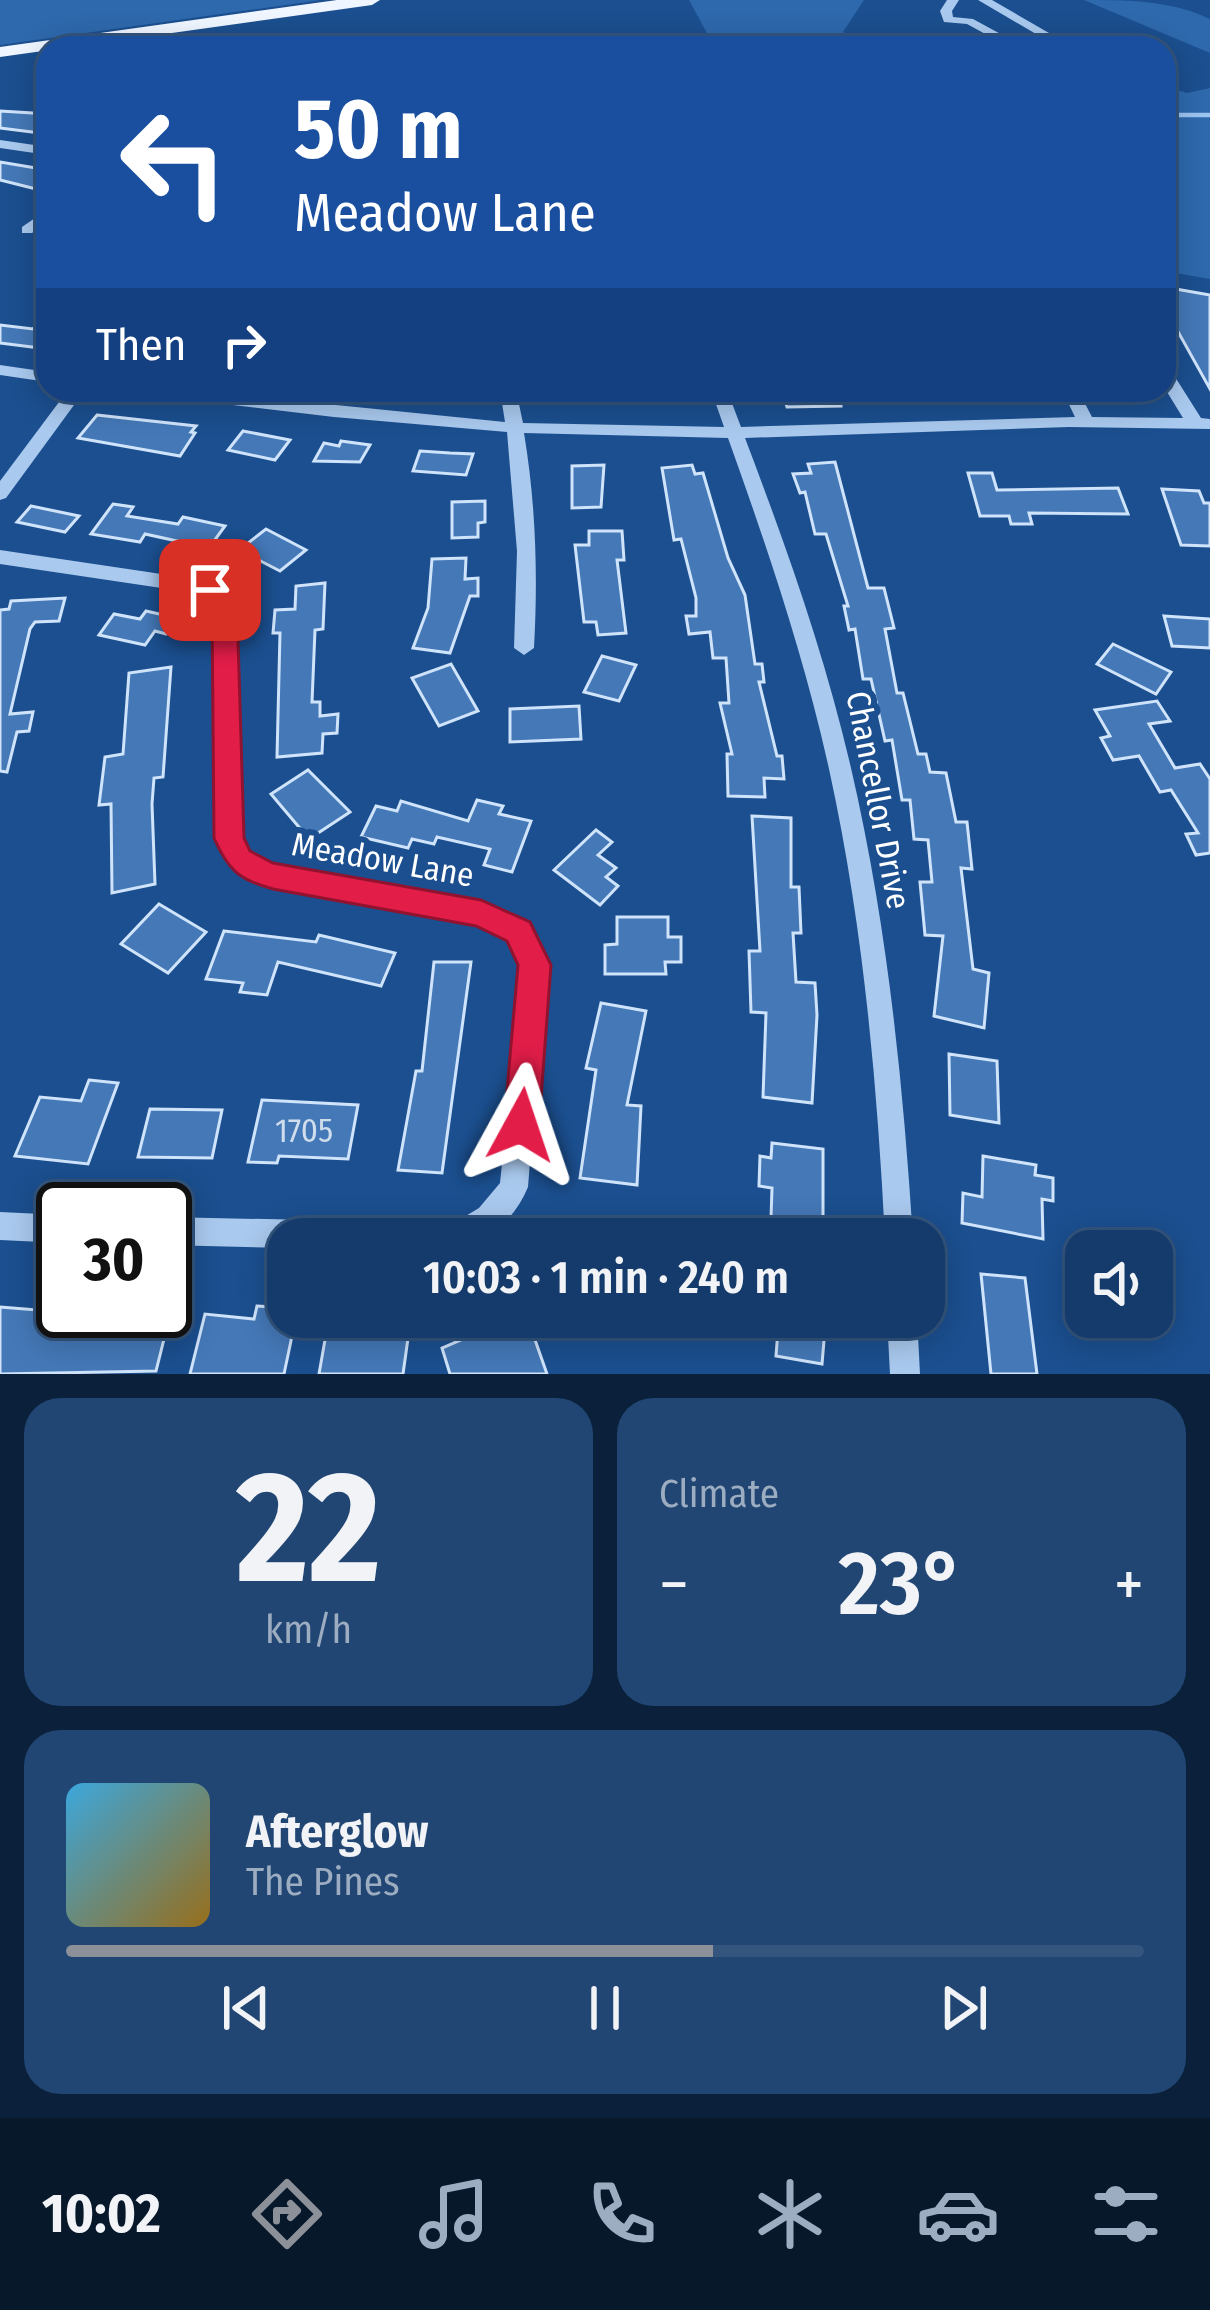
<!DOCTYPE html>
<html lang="en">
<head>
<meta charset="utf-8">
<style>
	body { margin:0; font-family:"Fira Sans Condensed",sans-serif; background:#214673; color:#f1f3f6; height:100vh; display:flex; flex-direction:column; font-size:45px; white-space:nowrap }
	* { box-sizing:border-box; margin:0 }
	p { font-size:39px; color:#9dadc1 }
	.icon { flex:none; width:66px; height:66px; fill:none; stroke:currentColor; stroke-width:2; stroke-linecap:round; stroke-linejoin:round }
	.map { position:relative; height:1374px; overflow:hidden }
	.details { display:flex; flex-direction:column; gap:24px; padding:24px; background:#0b203b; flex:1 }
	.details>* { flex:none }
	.top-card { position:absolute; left:36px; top:36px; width:1140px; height:366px; border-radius:36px; box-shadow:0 6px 30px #0003,0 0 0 3px #33557e; background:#1a4fa0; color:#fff; overflow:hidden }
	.buttons { position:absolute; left:1065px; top:1230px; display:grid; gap:24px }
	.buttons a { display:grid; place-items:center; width:108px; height:108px; border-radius:24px; background:#143b6b; box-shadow:0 6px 30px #0003,0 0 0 3px #33557e; font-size:60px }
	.speed { position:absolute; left:36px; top:1182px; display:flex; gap:24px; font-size:60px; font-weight:700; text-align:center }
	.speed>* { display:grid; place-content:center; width:156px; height:156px; border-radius:50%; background:#143b6b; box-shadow:0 6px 30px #0003,0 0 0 3px #33557e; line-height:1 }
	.speed .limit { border:6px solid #111; border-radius:18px; background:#fff; color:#111 }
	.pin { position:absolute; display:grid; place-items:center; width:102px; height:102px; color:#fff; margin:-51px; border-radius:24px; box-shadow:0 6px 18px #0006 }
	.me { position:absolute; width:132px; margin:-66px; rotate:5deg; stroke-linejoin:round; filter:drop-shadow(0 0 9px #0008) }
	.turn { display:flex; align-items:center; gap:42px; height:252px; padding:0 60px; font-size:54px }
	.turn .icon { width:156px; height:156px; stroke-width:2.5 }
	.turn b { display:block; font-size:84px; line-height:102px }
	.then { display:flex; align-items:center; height:114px; padding:0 60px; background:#0003; gap:24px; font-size:45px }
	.big { font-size:90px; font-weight:600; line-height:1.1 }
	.details .widget { flex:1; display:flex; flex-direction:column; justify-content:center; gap:18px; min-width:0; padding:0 42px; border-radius:36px; background:#214673 }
	.details .dial { align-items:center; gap:0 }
	.dial b { font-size:156px; line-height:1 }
	.song { display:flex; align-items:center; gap:36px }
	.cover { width:144px; height:144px; border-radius:18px; background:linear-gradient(135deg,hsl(200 70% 55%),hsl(40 70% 35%)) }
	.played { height:12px; border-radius:6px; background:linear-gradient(90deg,#8c9099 60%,#33557e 60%) }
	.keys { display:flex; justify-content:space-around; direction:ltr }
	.heat { display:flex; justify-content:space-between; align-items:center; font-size:66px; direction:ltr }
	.details .tiles { flex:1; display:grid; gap:24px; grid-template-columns:1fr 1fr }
	.widget:last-child { grid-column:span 2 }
	.trip { position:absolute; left:267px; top:1218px; width:678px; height:120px; border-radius:36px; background:#143b6b; box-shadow:0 6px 30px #0003,0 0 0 3px #33557e; font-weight:600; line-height:120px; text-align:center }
	.dock { display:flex; height:192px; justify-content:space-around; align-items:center; background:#08182b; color:#9dadc1 }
	.dock .icon { width:84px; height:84px }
	.dock .current { color:#8c9099 }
	.dock b { font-size:54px; color:#f1f3f6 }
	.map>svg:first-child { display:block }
	.green { fill:#2e69ad }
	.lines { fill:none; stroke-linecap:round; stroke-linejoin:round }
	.stream { stroke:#9cc4f0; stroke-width:4.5 }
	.building { fill:#4478b7; stroke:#cfe3fa; stroke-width:3 }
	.minor { fill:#a9c9ee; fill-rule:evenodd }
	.major { fill:#f0f6ff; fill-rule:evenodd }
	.route { fill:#e11d48; stroke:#92132f; stroke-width:3 }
	.labels { text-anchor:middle; stroke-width:12; stroke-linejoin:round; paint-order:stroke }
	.street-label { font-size:33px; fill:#fff; stroke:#1b4f8f }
	.near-number-label { font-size:33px; fill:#d0dded }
</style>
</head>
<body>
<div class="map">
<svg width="1210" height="1374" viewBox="0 0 1210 1374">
	<rect width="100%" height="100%" fill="#1b4f8f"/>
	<g class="green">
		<polygon points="0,0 321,0 0,45"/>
		<polygon points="689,0 864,0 843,32 859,48 715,48"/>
		<path d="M 1084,0 C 1127,0 1171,0 1210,19 L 1210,53 Z"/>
		<polygon points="1164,86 1187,93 1210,88 1210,279 1164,271"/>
	</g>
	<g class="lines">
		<polyline class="stream" points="1164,115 1210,115"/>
	</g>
	<g class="building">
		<polygon points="0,111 48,114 48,134 0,128"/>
		<polygon points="0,162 48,170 48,192 0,180"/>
		<polygon points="1170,288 1210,295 1210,389 1167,312"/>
		<polygon points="48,312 48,349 0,343 0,325 33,329"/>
		<polygon points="782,390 840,390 841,406 787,407"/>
		<polygon points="97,415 196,426 191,432 195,433 180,456 78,438"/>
		<polygon points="243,431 290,440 275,460 228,450"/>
		<polygon points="341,441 370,445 360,462 314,461 324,443 339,446"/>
		<polygon points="420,451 450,453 473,454 466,475 413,471"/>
		<polygon points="835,462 868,588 884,588 894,628 885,629 897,693 903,693 918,754 926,754 930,772 946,773 956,822 967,822 972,869 961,868 973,969 989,973 984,1028 934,1016 943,936 925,935 920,882 932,882 928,840 914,839 910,800 902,800 892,740 885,741 871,679 863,679 855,629 849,630 844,606 848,606 826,534 815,534 805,492 800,493 793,474 811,473 808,464"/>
		<polygon points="604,465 601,507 572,508 572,466"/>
		<polygon points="692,465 695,474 703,473 728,558 745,595 755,664 762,664 764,682 759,682 777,756 782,756 784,779 764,778 765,797 728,796 727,754 732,754 720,703 729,703 726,658 713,658 710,632 689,634 686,616 696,616 696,598 681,539 674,540 662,468"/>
		<polygon points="968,473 992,473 997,490 1118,488 1128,514 1029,513 1032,524 1011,524 1009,516 980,516"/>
		<polygon points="1162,489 1199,491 1204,503 1210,503 1210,546 1181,545"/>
		<polygon points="485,501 485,522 478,523 478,537 452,538 452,502"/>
		<polygon points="113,504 133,507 127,516 178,524 183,517 225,526 209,548 145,534 140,542 91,534"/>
		<polygon points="31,506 79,516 65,532 17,522"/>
		<polygon points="266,529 306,550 280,571 239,550"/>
		<polygon points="589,531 622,531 624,560 617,560 626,633 598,635 596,622 584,622 575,545 589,545"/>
		<polygon points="466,558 465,579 478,578 478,596 470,596 450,653 413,648 428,608 432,559"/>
		<polygon points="325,583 323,629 315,630 312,702 320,702 320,716 338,714 337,733 323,734 322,753 277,757 280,633 273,633 275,610 295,609 296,586"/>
		<polygon points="65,598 59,621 35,622 30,629 10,714 33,712 29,731 17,732 7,772 0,771 0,610 9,609 11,601"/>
		<polygon points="146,611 177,618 166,634 155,631 145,645 99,635 114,614 140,619"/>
		<polygon points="1164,616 1210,619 1210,648 1172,646"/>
		<polygon points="1113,644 1171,672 1156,694 1097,664"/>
		<polygon points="602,656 636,665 619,701 584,692"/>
		<polygon points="451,664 478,711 439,726 412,678"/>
		<polygon points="171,667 163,777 154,778 152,804 155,884 112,893 111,804 99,805 105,757 123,754 129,673"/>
		<polygon points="1157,701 1170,721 1149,724 1175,768 1200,764 1210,779 1210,853 1196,855 1186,834 1198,833 1171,790 1160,792 1139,756 1113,760 1101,738 1110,736 1095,710"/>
		<polygon points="579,706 581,739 510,742 510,709"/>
		<polygon points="308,770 350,812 309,839 271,794"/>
		<polygon points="477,800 503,806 499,814 531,821 512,872 484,865 490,849 437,837 434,844 412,839 408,848 361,837 376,806 397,811 401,801 468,821"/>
		<polygon points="752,816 791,818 791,887 799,887 801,933 793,933 796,982 815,983 817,1015 812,1103 763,1097 766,1013 751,1012 749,951 760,951"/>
		<polygon points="596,830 612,842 598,855 616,868 606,877 618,886 600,905 554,870"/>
		<polygon points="159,904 206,932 168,973 121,944"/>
		<polygon points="617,917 668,917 668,937 681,937 681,962 665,962 666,974 605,974 605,945 617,944"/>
		<polygon points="224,931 316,942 319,935 395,953 381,986 278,962 267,995 240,992 243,983 206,979"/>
		<polygon points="434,962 471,962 442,1173 398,1170 416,1071 422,1071"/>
		<polygon points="601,1003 646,1011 627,1105 641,1106 637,1185 580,1178 596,1070 586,1068"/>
		<polygon points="949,1054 997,1061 999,1123 950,1115"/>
		<polygon points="89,1080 118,1083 88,1164 15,1156 40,1097 81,1101"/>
		<polygon points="262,1100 358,1105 348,1159 279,1156 277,1163 248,1162"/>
		<polygon points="150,1109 222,1110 212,1158 138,1157"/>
		<polygon points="772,1143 823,1149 823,1223 771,1218 772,1188 759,1186 760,1156 771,1158"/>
		<polygon points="983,1156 1036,1165 1035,1175 1053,1178 1053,1201 1042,1199 1043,1239 962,1223 963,1193 982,1197"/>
		<polygon points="981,1274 1025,1278 1037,1374 991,1374"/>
		<polygon points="257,1306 288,1308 288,1317 296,1317 284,1374 190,1374 205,1314 254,1319"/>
		<polygon points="0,1307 111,1316 112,1311 171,1311 156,1371 0,1374"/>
		<polygon points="329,1317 411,1317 403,1374 319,1374"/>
		<polygon points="488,1317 527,1317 547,1374 450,1374 442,1348 491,1327"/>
		<polygon points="779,1317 826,1317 822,1364 776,1356"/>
	</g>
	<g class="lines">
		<g class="minor">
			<polygon points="947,0 959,0 952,11 953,17 973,19 1026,48 1011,48 967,24 944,22 940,11"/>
			<polygon points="978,0 992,0 1075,48 1060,48"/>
			<polygon points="0,140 48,147 48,155 0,148"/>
			<polygon points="48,209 48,220 32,233 22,233 22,227"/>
			<polygon points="0,365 48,372 48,382 0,375"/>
			<path d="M 1164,368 L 1170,369 L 1201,418 L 1210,419 L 1210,429 L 1069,427 L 745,438 C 786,546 825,655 851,768 C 887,923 903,1081 913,1239 L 885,1239 C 877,1081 863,924 829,769 C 804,656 767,547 728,438 L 524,433 C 536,505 538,576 534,648 L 524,655 L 514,648 L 517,551 L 507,432 L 334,417 L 148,395 L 140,390 L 188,390 L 505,422 L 500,390 L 516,390 L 523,423 L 724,427 L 711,390 L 727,390 L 741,427 L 1075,417 L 1062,390 L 1078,390 L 1092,417 L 1183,418 L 1164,387 Z"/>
			<polygon points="68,390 85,390 6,498 0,500 0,481"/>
			<path d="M 0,550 L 195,579 C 214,584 223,589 234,606 L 241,838 L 253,857 L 273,866 L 503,910 C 526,919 540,942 546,965 L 528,1187 C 519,1209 504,1227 483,1239 L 288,1239 L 288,1248 L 165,1245 L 165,1217 L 454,1223 L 479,1208 L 500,1183 L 522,965 L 518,952 L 496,929 L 265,884 L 231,866 L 217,838 L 214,608 L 203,595 L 195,593 L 0,564 Z"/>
			<polygon points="0,1212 63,1215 63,1243 0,1240"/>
			<polygon points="887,1317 917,1317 920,1374 890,1374"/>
		</g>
		<polygon class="major" points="337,0 380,0 372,5 0,57 0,47"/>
	</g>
	<path class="route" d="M 210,581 L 219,584 L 237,606 L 244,838 L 250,851 L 273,863 L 481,900 L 530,922 L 551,965 L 539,1125 L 534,1137 L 521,1142 L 509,1137 L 504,1125 L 518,965 L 507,941 L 476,926 L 273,889 C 239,880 228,870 214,838 L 212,608 L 197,590 Z"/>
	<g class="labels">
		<g class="street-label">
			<text transform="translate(879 800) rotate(79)" y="12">Chancellor Drive</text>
			<text transform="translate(383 859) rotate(10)" y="12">Meadow Lane</text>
		</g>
		<g class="near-number-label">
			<text x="304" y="1142">1705</text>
		</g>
	</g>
</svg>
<div class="buttons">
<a><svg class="icon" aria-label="sound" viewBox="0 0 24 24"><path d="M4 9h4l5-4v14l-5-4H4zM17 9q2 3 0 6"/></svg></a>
</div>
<div class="speed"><div class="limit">30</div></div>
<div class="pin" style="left:210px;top:590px;background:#d93025"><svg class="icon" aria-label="arrive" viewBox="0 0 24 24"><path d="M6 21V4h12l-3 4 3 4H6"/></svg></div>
<svg class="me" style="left:521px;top:1125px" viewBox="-20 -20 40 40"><path d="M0-17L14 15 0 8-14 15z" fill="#e11d48" stroke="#fff" stroke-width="4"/></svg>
<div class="trip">10:03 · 1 min · 240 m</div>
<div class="top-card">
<div class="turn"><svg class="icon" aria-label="left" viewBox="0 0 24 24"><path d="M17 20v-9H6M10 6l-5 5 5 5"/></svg><div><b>50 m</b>Meadow Lane</div></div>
<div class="then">Then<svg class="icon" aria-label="right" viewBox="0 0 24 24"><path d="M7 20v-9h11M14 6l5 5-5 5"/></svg></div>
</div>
</div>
<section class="details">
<div class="tiles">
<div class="widget dial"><b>22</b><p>km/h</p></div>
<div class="widget"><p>Climate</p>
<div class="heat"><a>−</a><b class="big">23°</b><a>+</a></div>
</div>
<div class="widget">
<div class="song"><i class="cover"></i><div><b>Afterglow</b><p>The Pines</p></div></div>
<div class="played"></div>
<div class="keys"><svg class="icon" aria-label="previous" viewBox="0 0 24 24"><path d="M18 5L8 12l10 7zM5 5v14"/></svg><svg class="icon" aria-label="pause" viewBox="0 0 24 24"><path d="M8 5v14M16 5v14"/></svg><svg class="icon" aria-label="next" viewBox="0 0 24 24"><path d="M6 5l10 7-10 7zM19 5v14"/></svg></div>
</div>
</div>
</section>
<nav class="dock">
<b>10:02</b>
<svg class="icon current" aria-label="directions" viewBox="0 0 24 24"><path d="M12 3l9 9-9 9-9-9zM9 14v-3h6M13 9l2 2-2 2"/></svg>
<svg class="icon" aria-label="music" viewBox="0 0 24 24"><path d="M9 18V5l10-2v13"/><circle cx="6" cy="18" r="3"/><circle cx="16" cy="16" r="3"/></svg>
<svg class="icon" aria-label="phone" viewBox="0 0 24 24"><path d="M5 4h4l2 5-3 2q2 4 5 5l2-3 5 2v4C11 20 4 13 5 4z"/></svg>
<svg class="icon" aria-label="climate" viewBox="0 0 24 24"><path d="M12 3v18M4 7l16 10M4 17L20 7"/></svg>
<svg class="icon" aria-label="car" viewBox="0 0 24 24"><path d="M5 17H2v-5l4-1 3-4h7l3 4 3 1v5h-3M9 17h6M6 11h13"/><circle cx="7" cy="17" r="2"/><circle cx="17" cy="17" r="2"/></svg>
<svg class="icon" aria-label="filters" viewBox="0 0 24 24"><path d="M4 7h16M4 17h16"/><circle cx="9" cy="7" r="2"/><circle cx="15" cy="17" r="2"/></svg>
</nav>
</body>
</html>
